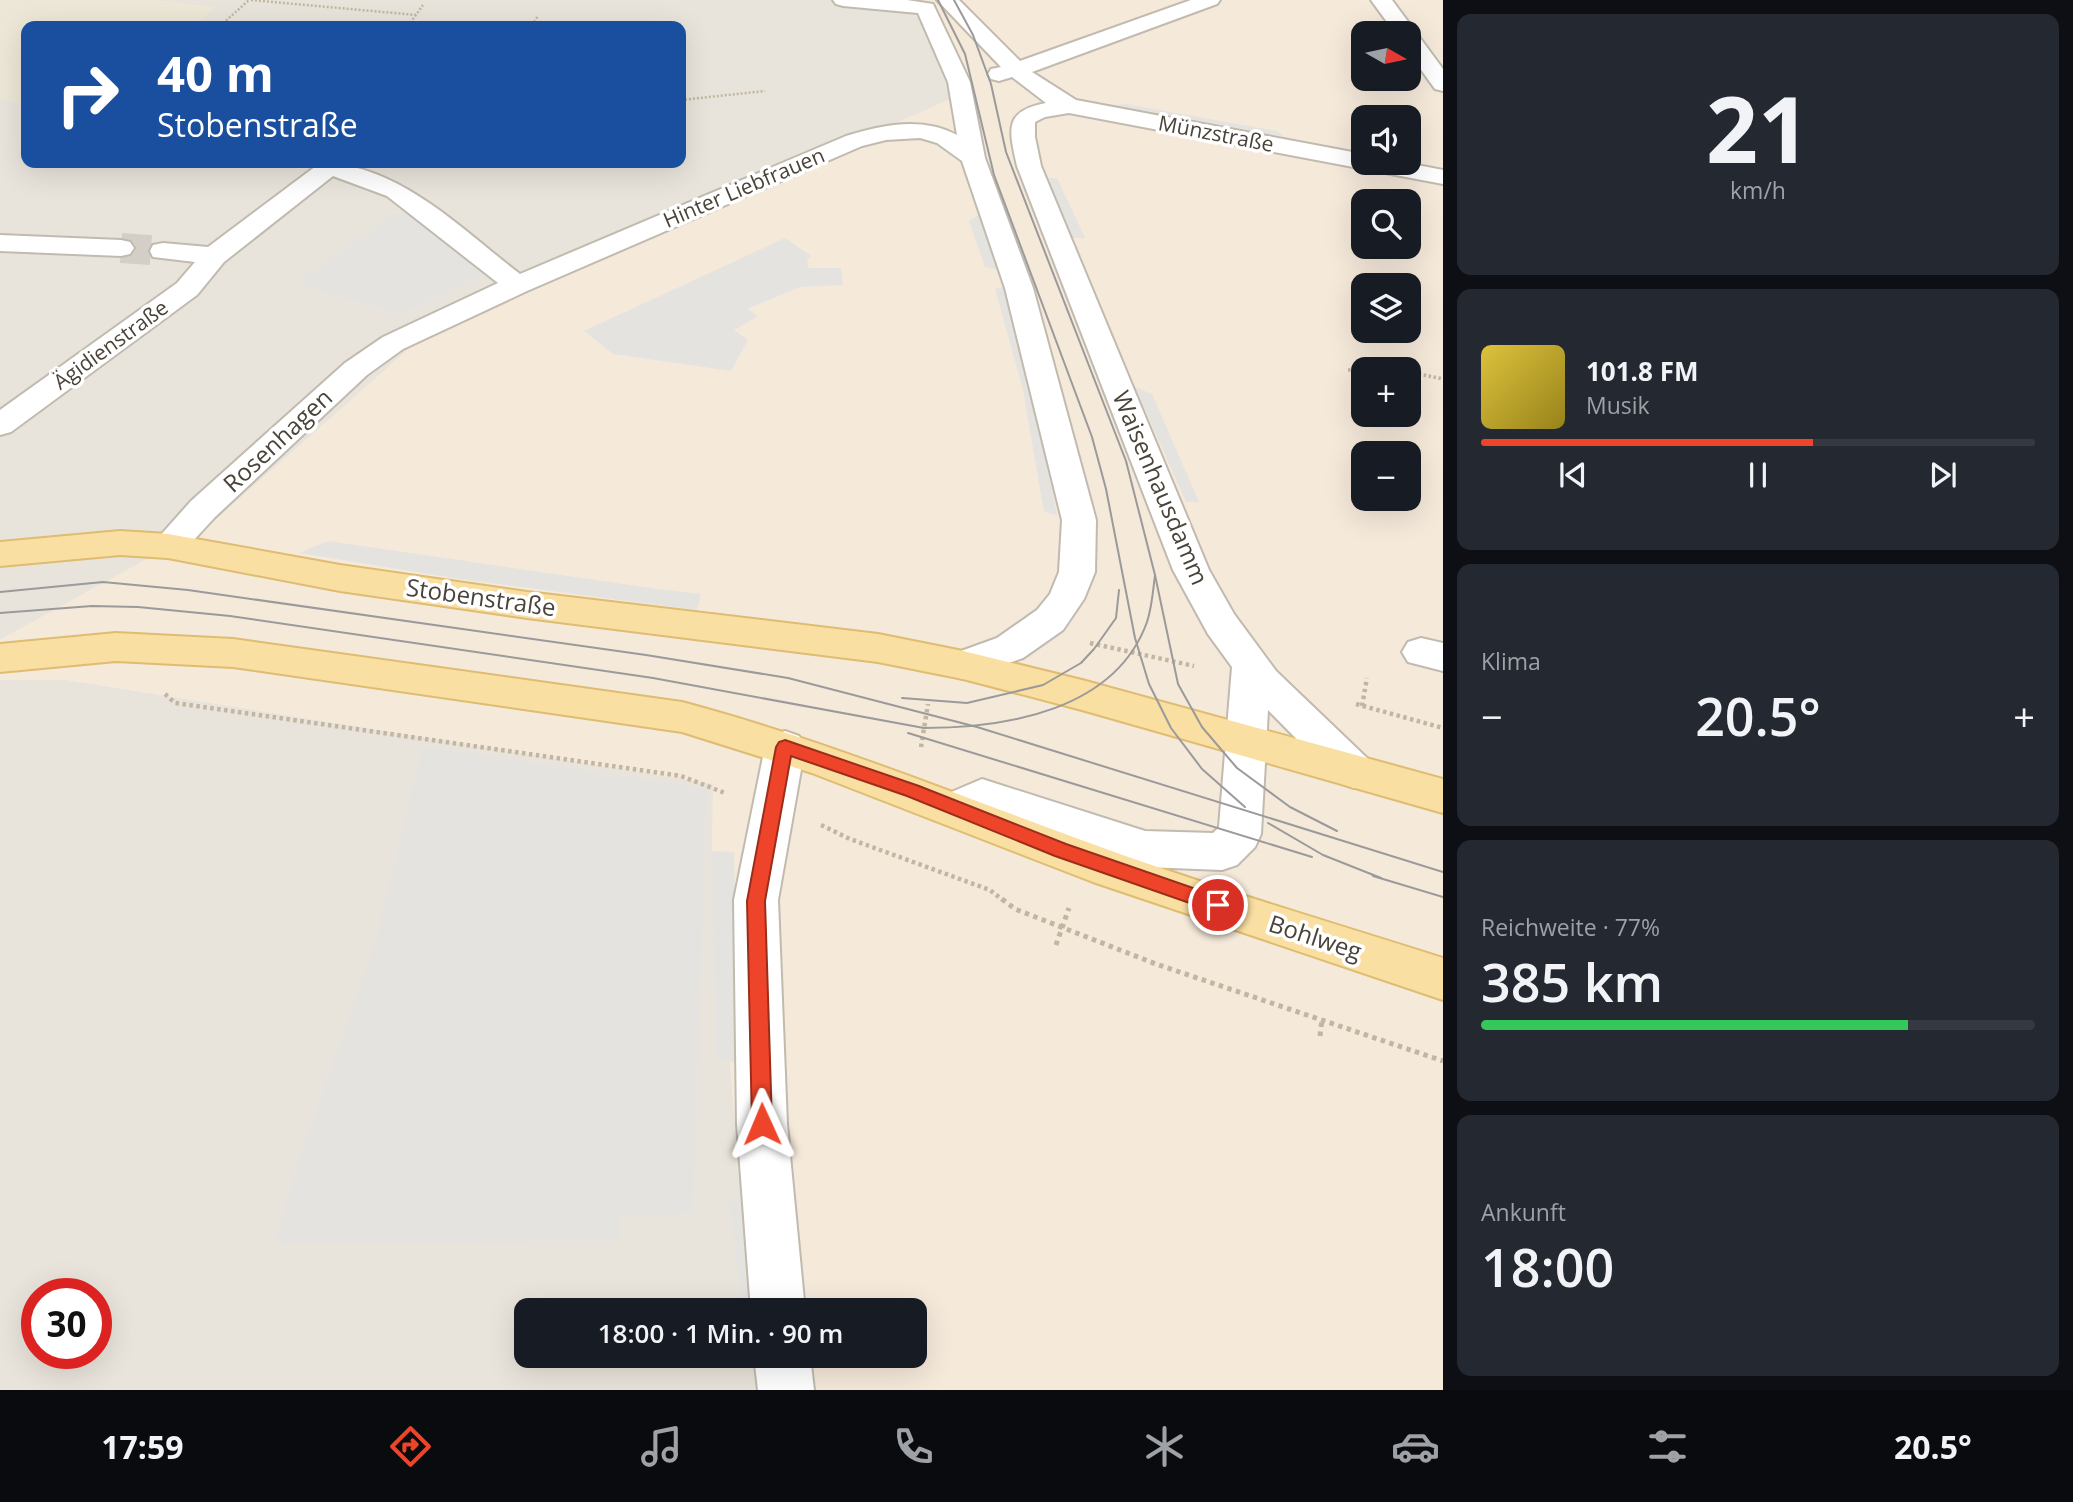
<!DOCTYPE html>
<html lang="de">
<head>
<meta charset="utf-8">
<style>
	body { margin:0; font-family:"Open Sans",sans-serif; background:#242831; color:#f1f3f6; height:100vh; display:flex; flex-direction:column; font-size:26px; white-space:nowrap }
	* { box-sizing:border-box; margin:0 }
	p { font-size:23px; color:#9ea1a6 }
	.icon { flex:none; width:38px; height:38px; fill:none; stroke:currentColor; stroke-width:2; stroke-linecap:round; stroke-linejoin:round }
	.map { position:relative; flex:1; overflow:hidden }
	.side { display:flex; flex-direction:column; gap:14px; padding:14px; background:#0d0f14; width:630px }
	.side>* { flex:none }
	.banner { position:absolute; left:21px; top:21px; width:665px; height:147px; border-radius:14px; box-shadow:0 7px 28px #0002; background:#1a4fa0; color:#fff; overflow:hidden }
	.needle { width:46px; rotate:99deg }
	.controls { position:absolute; left:1351px; top:21px; display:grid; gap:14px }
	.controls a { display:grid; place-items:center; width:70px; height:70px; border-radius:14px; background:#171b24; box-shadow:0 7px 28px #0002; font-size:35px }
	.speed { position:absolute; left:21px; top:1278px; display:flex; gap:14px; font-size:35px; font-weight:700; text-align:center }
	.speed>* { display:grid; place-content:center; width:91px; height:91px; border-radius:50%; background:#171b24; box-shadow:0 7px 28px #0002; line-height:1 }
	.speed .limit { border:10px solid #d22; background:#fff; color:#111 }
	.pin { position:absolute; display:grid; place-items:center; width:60px; height:60px; color:#fff; margin:-30px; border:4px solid #fff; border-radius:50%; box-shadow:0 2px 7px #0007 }
	.me { position:absolute; width:77px; margin:-38px; rotate:359deg; stroke-linejoin:round; filter:drop-shadow(0 0 5px #0008) }
	.turn { display:flex; align-items:center; gap:24px; height:147px; padding:0 21px; font-size:32px }
	.turn .icon { width:91px; height:91px; stroke-width:2.5 }
	.turn b { display:block; font-size:49px; line-height:60px }
	.big { font-size:52px; font-weight:600; line-height:1.1 }
	.side .widget { flex:1; display:flex; flex-direction:column; justify-content:center; gap:10px; min-width:0; padding:0 24px; border-radius:14px; background:#242831 }
	.side .dial { align-items:center; gap:0 }
	.dial b { font-size:91px; line-height:1 }
	.song { display:flex; align-items:center; gap:21px }
	.cover { width:84px; height:84px; border-radius:10px; background:linear-gradient(135deg,hsl(50 70% 55%),hsl(50 70% 35%)) }
	.played { height:7px; border-radius:4px; background:linear-gradient(90deg,#ee452a 60%,#363941 60%) }
	.keys { display:flex; justify-content:space-around; direction:ltr }
	.heat { display:flex; justify-content:space-between; align-items:center; font-size:38px; direction:ltr }
	.charge { height:10px; border-radius:5px; background:linear-gradient(90deg,#34c759 77%,#363941 0) }
	.trip { position:absolute; left:514px; top:1298px; width:413px; height:70px; border-radius:14px; background:#171b24; box-shadow:0 7px 28px #0002; font-weight:600; line-height:70px; text-align:center }
	.dock { display:flex; height:112px; justify-content:space-around; align-items:center; background:#090b0e; color:#9ea1a6 }
	.dock .icon { width:49px; height:49px }
	.dock .on { color:#ee452a }
	.dock b { font-size:32px; color:#f1f3f6 }
	main { display:flex; flex:1; min-height:0 }
	.map>svg:first-child { display:block }
	.residential { fill:#e9e4db; fill-rule:evenodd }
	.commercial { fill:#f5e9da; fill-rule:evenodd }
	.education { fill:#ede7d7 }
	.parking { fill:#e5e3e0 }
	.lines { fill:none; stroke-linecap:round; stroke-linejoin:round }
	.minor-tunnel { stroke:#d3cfc8; stroke-width:30; stroke-dasharray:30 15; stroke-linecap:butt }
	.minor-casing { stroke:#c1baaf; stroke-width:4 }
	.major-casing { stroke:#debc71; stroke-width:4 }
	.path-far3 { stroke:#c2b6a1; stroke-width:2.5; stroke-dasharray:2 2; stroke-linecap:butt }
	.path-far2 { stroke:#c2b6a1; stroke-width:3.5; stroke-dasharray:2.5 2.5; stroke-linecap:butt }
	.path-far1 { stroke:#c2b6a1; stroke-width:4.5; stroke-dasharray:3.5 3.5; stroke-linecap:butt }
	.path { stroke:#c2b6a1; stroke-width:5; stroke-dasharray:4.5 4.5; stroke-linecap:butt }
	.minor { fill:#fff; fill-rule:evenodd }
	.major { fill:#f9dfa2; fill-rule:evenodd }
	.tram { stroke:#9a9a9a; stroke-width:2 }
	.route { fill:#ee452a; stroke:#9b2d1b; stroke-width:2 }
	.labels { text-anchor:middle; stroke-width:7; stroke-linejoin:round; paint-order:stroke }
	.far-street-label { font-size:21px; fill:#4a433a; stroke:#fff }
	.street-label { font-size:24px; fill:#4a433a; stroke:#fff }
</style>
</head>
<body>
<main>
<div class="map">
<svg width="1443" height="1390" viewBox="0 0 1443 1390">
	<rect width="100%" height="100%" fill="#f5f2ec"/>
	<g class="residential">
		<path d="M 0,0 L 866,0 L 924,8 L 953,98 L 434,327 L 211,524 L 0,640 ZM 26,26 L 681,26 L 681,163 L 26,163 Z"/>
		<path d="M 0,680 L 68,680 L 714,783 L 712,851 L 751,1311 L 527,1311 L 527,1356 L 754,1356 L 757,1390 L 0,1390 ZM 37,1293 L 96,1293 L 96,1353 L 37,1353 Z"/>
	</g>
	<path class="commercial" d="M 866,0 L 1443,0 L 1443,1390 L 757,1390 L 754,1356 L 915,1356 L 915,1311 L 751,1311 L 712,851 L 713,784 L 68,680 L 0,680 L 0,640 L 211,524 L 434,327 L 953,98 L 924,9 ZM 1363,33 L 1409,33 L 1409,79 L 1363,79 ZM 1363,117 L 1409,117 L 1409,163 L 1363,163 ZM 1363,201 L 1409,201 L 1409,247 L 1363,247 ZM 1363,285 L 1409,285 L 1409,331 L 1363,331 ZM 1363,369 L 1409,369 L 1409,415 L 1363,415 ZM 1363,453 L 1409,453 L 1409,499 L 1363,499 Z"/>
	<polygon class="education" points="0,0 154,0 217,7 194,26 26,26 26,105 0,99"/>
	<g class="parking">
		<polygon points="1125,104 1277,131 1285,137 1115,105"/>
		<polygon points="1046,178 1057,178 1085,238 1070,238"/>
		<polygon points="407,214 484,275 400,315 296,283 392,215"/>
		<polygon points="979,215 999,270 985,267 969,221"/>
		<polygon points="785,238 811,256 807,261 809,268 841,268 843,285 800,287 747,309 758,316 734,330 748,340 731,371 613,354 584,331"/>
		<polygon points="1006,286 1034,388 1057,515 1044,512 1023,390 995,289"/>
		<polygon points="1135,387 1152,394 1199,502 1186,502"/>
		<polygon points="328,541 658,589 701,594 697,610 460,579 299,553"/>
		<polygon points="422,746 707,789 693,1213 619,1217 619,1242 274,1244 299,1159 376,940"/>
		<polygon points="712,851 734,852 739,1064 716,1056"/>
		<polygon points="753,1196 766,1311 742,1311 729,1199"/>
	</g>
	<g class="lines">
		<polyline class="minor-tunnel" points="121,248 163,251"/>
		<g class="minor-casing">
			<g id="minor">
				<path d="M 833,0 L 907,0 L 933,4 L 970,82 L 985,158 L 1033,288 L 1096,520 L 1095,572 L 1084,599 L 1063,630 L 1023,658 L 963,679 L 950,675 L 944,665 L 950,655 L 997,638 L 1037,610 L 1050,594 L 1059,572 L 1062,520 L 1005,288 L 962,161 L 937,143 L 920,138 L 886,140 L 862,146 L 527,291 L 403,349 L 367,375 L 215,517 L 180,555 L 168,558 L 156,555 L 151,546 L 191,501 L 345,363 L 383,337 L 498,283 L 387,196 L 333,176 L 224,262 L 197,295 L 11,432 L 0,435 L 0,410 L 177,283 L 195,262 L 153,257 L 150,251 L 153,245 L 163,243 L 208,247 L 320,163 C 398,163 461,229 520,274 L 846,136 C 881,125 922,116 957,135 L 948,82 L 918,13 L 843,6 L 836,4 Z"/>
				<path d="M 937,0 L 959,0 L 1020,61 L 1191,0 L 1220,0 L 1217,4 L 1032,72 L 1076,100 L 1363,154 L 1363,163 L 1407,163 L 1443,170 L 1443,184 L 1069,113 L 1045,117 L 1035,122 L 1035,137 L 1041,166 L 1209,570 L 1234,614 L 1276,671 L 1368,759 L 1374,771 L 1368,783 L 1354,788 L 1340,783 L 1268,710 L 1261,834 L 1255,847 L 1237,865 L 1222,870 L 1145,867 L 985,814 L 957,825 L 942,820 L 936,808 L 942,796 L 982,779 L 1145,831 L 1213,833 L 1219,827 L 1232,667 L 1208,634 L 1173,570 L 1017,166 C 1009,130 1003,111 1046,103 L 1012,77 L 999,81 L 991,79 L 988,74 L 991,69 L 1001,67 Z"/>
				<polygon points="1371,0 1392,0 1443,69 1443,91 1435,89 1409,53 1409,33 1395,33"/>
				<polygon points="0,235 121,240 130,242 134,248 130,254 121,256 0,251"/>
				<polygon points="1421,638 1443,643 1443,671 1408,662 1402,652 1408,642"/>
				<polygon points="785,731 799,736 805,747 778,900 787,1124 805,1311 751,1311 737,1124 734,900 765,747 771,736"/>
				<polygon points="754,1356 810,1356 814,1390 758,1390"/>
			</g>
		</g>
		<g class="major-casing">
			<g id="major">
				<polygon points="120,531 168,534 340,565 527,592 878,634 963,651 1082,680 1443,779 1443,813 1082,710 963,679 878,662 527,618 340,591 168,558 120,555 0,566 0,542"/>
				<path d="M 116,633 L 233,639 L 682,702 C 817,738 945,790 1076,838 C 1197,883 1320,919 1443,958 L 1443,1000 L 1093,882 L 812,773 L 682,732 L 233,667 L 116,661 L 0,672 L 0,644 Z"/>
			</g>
		</g>
		<g class="path-far3">
			<polyline points="251,0 416,15"/>
			<polyline points="534,22 538,16"/>
			<polyline points="220,26 249,0"/>
			<polyline points="408,26 423,5"/>
			<polyline points="681,100 765,91"/>
		</g>
		<g class="path-far2">
			<polyline points="1348,370 1363,370"/>
			<polyline points="1409,372 1443,379"/>
		</g>
		<g class="path-far1">
			<polyline points="1090,643 1194,666"/>
			<polyline points="165,694 175,703 681,776 725,793"/>
			<polyline points="1356,704 1443,728"/>
			<polyline points="1362,706 1367,678"/>
			<polyline points="921,747 928,704"/>
			<polyline points="821,825 850,839 990,890 1004,901"/>
		</g>
		<g class="path">
			<polyline points="1002,899 1015,909 1156,964 1443,1061"/>
			<polyline points="1056,945 1069,908"/>
			<polyline points="1320,1036 1322,1019"/>
		</g>
		<use href="#minor" class="minor"/>
		<use href="#major" class="major"/>
		<g class="tram">
			<polyline points="938,0 965,54 994,175 1092,437 1106,489 1135,638 1149,684 1171,728 1202,769 1245,807"/>
			<polyline points="954,0 973,35 991,84 1006,152 1126,461 1155,575 1178,684 1202,727 1237,768 1290,807 1337,831"/>
			<polyline points="0,592 103,582 188,590 646,655 788,678 977,727 1443,872"/>
			<path d="M 0,613 L 92,606 L 138,607 L 230,616 L 653,678 L 924,728 C 1005,728 1115,711 1147,622 C 1152,607 1153,591 1155,575"/>
			<polyline points="902,698 967,703 1043,685 1081,663 1094,649 1116,618 1119,590"/>
			<polyline points="908,733 1312,857"/>
			<polyline points="1268,823 1323,855 1381,878"/>
			<polyline points="1373,876 1443,897"/>
		</g>
	</g>
	<polygon class="route" points="785,740 919,786 1066,844 1225,899 1227,905 1225,911 1218,913 1055,856 907,796 791,756 765,901 772,1124 769,1131 762,1134 755,1131 752,1124 747,901 776,747 779,742"/>
	<g class="labels">
		<g class="far-street-label">
			<text transform="translate(1216 134) rotate(11)" y="7">Münzstraße</text>
			<text transform="translate(744 188) rotate(-23)" y="7">Hinter Liebfrauen</text>
			<text transform="translate(111 345) rotate(-36)" y="7">Ägidienstraße</text>
		</g>
		<g class="street-label">
			<text transform="translate(278 441) rotate(-43)" y="8">Rosenhagen</text>
			<text transform="translate(1160 488) rotate(67)" y="8">Waisenhausdamm</text>
			<text transform="translate(481 598) rotate(8)" y="8">Stobenstraße</text>
			<text transform="translate(1315 938) rotate(18)" y="8">Bohlweg</text>
		</g>
	</g>
</svg>
<div class="controls">
<a><svg class="needle" viewBox="-14 -14 28 28"><path d="M0-13l5 13h-10z" fill="#e53935"/><path d="M0 13l5-13h-10z" fill="#9ea1a6"/></svg></a>
<a><svg class="icon" aria-label="sound" viewBox="0 0 24 24"><path d="M4 9h4l5-4v14l-5-4H4zM17 9q2 3 0 6"/></svg></a>
<a><svg class="icon" aria-label="search" viewBox="0 0 24 24"><circle cx="10" cy="10" r="6"/><path d="M15 15l6 6"/></svg></a>
<a><svg class="icon" aria-label="layers" viewBox="0 0 24 24"><path d="M12 4l9 5-9 5-9-5zM3 14l9 5 9-5"/></svg></a>
<a>+</a>
<a>−</a>
</div>
<div class="speed"><div class="limit">30</div></div>
<div class="pin" style="left:1218px;top:905px;background:#d93025"><svg class="icon" aria-label="arrive" viewBox="0 0 24 24"><path d="M6 21V4h12l-3 4 3 4H6"/></svg></div>
<svg class="me" style="left:762px;top:1124px" viewBox="-20 -20 40 40"><path d="M0-17L14 15 0 8-14 15z" fill="#ee452a" stroke="#fff" stroke-width="4"/></svg>
<div class="trip">18:00 · 1 Min. · 90 m</div>
<div class="banner">
<div class="turn"><svg class="icon" aria-label="right" viewBox="0 0 24 24"><path d="M7 20v-9h11M14 6l5 5-5 5"/></svg><div><b>40 m</b>Stobenstraße</div></div>
</div>
</div>
<section class="side">
<div class="widget dial"><b>21</b><p>km/h</p></div>
<div class="widget">
<div class="song"><i class="cover"></i><div><b>101.8 FM</b><p>Musik</p></div></div>
<div class="played"></div>
<div class="keys"><svg class="icon" aria-label="previous" viewBox="0 0 24 24"><path d="M18 5L8 12l10 7zM5 5v14"/></svg><svg class="icon" aria-label="pause" viewBox="0 0 24 24"><path d="M8 5v14M16 5v14"/></svg><svg class="icon" aria-label="next" viewBox="0 0 24 24"><path d="M6 5l10 7-10 7zM19 5v14"/></svg></div>
</div>
<div class="widget"><p>Klima</p>
<div class="heat"><a>−</a><b class="big">20.5°</b><a>+</a></div>
</div>
<div class="widget"><p>Reichweite · 77%</p><b class="big">385 km</b><div class="charge"></div></div>
<div class="widget"><p>Ankunft</p><b class="big">18:00</b></div>
</section>
</main>
<nav class="dock">
<b>17:59</b>
<svg class="icon on" aria-label="directions" viewBox="0 0 24 24"><path d="M12 3l9 9-9 9-9-9zM9 14v-3h6M13 9l2 2-2 2"/></svg>
<svg class="icon" aria-label="music" viewBox="0 0 24 24"><path d="M9 18V5l10-2v13"/><circle cx="6" cy="18" r="3"/><circle cx="16" cy="16" r="3"/></svg>
<svg class="icon" aria-label="phone" viewBox="0 0 24 24"><path d="M5 4h4l2 5-3 2q2 4 5 5l2-3 5 2v4C11 20 4 13 5 4z"/></svg>
<svg class="icon" aria-label="climate" viewBox="0 0 24 24"><path d="M12 3v18M4 7l16 10M4 17L20 7"/></svg>
<svg class="icon" aria-label="car" viewBox="0 0 24 24"><path d="M5 17H2v-5l4-1 3-4h7l3 4 3 1v5h-3M9 17h6M6 11h13"/><circle cx="7" cy="17" r="2"/><circle cx="17" cy="17" r="2"/></svg>
<svg class="icon" aria-label="filters" viewBox="0 0 24 24"><path d="M4 7h16M4 17h16"/><circle cx="9" cy="7" r="2"/><circle cx="15" cy="17" r="2"/></svg>
<b>20.5°</b>
</nav>
</body>
</html>
